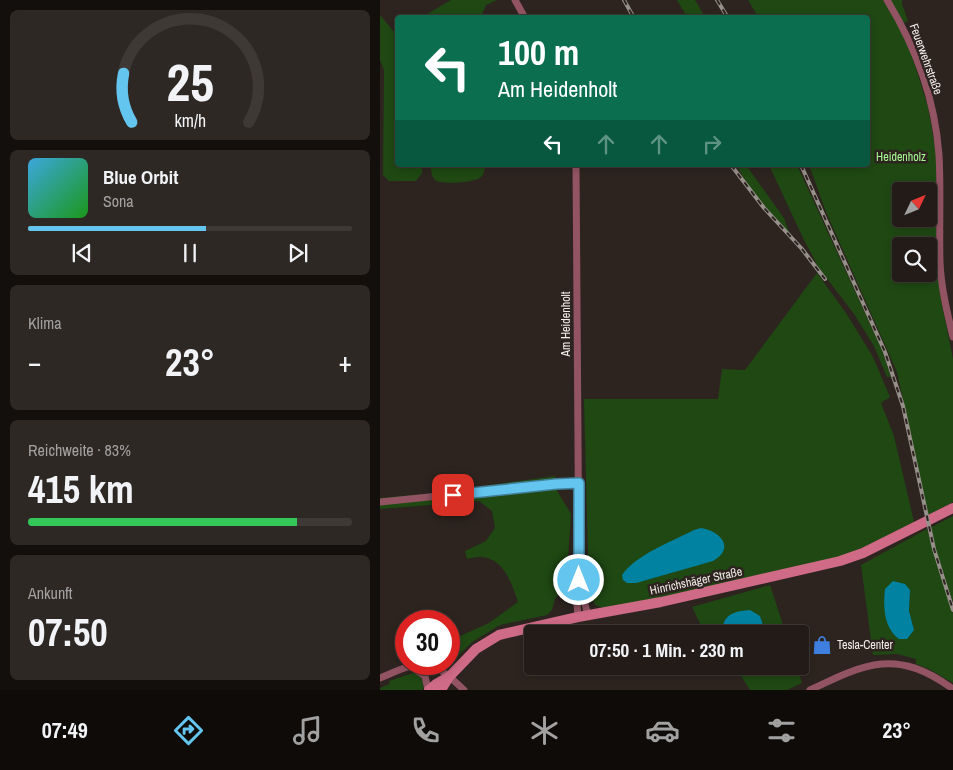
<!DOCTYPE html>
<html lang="de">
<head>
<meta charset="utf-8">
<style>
	body { margin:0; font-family:"Archivo Narrow",sans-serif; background:#2e2824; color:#f1f3f6; height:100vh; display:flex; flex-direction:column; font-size:19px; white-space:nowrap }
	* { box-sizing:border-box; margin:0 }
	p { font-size:16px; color:#a2a1a1 }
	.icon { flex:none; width:28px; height:28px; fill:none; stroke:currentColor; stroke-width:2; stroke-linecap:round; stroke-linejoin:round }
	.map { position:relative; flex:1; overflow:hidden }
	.side { display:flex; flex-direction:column; gap:10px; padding:10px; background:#130f0d; width:380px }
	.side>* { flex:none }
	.guide { position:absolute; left:15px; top:15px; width:475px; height:152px; border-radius:5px; box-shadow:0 2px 8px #0003,0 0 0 1px #3f3936; background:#0b6e4f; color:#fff; overflow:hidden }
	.needle { width:32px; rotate:47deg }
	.fabs { position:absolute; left:512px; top:182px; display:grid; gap:10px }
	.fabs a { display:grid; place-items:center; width:45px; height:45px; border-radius:5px; background:#221b17; box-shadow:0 2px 8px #0003,0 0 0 1px #3f3936; font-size:25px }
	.speed { position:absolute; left:15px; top:610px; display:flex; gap:10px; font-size:25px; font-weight:700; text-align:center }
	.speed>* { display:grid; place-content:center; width:65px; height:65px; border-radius:50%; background:#221b17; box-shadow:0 2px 8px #0003,0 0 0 1px #3f3936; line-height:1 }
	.speed .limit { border:8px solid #d22; background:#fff; color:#111 }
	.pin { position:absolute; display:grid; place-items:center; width:42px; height:42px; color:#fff; margin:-21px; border-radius:10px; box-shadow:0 2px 8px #0006 }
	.me { position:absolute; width:55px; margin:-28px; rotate:0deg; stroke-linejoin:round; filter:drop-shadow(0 0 4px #0008) }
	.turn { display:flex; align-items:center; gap:18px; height:105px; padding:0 20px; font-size:22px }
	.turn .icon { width:65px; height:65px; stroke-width:2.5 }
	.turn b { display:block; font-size:35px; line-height:42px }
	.lanes { display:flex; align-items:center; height:48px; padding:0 20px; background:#0003; justify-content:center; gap:25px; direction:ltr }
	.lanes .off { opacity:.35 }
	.big { font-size:38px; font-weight:800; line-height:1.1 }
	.side .tile { flex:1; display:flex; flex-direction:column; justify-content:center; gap:8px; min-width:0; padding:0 18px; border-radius:8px; background:#2e2824 }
	.side .dial { align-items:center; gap:0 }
	.dial svg { height:130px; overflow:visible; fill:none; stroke:#3f3936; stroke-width:7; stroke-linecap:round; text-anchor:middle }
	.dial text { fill:#f1f3f6; stroke:none }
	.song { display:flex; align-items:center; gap:15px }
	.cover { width:60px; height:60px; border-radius:8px; background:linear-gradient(135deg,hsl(200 70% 55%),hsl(120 70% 35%)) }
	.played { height:5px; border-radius:2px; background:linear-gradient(90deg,#64c5ee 55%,#3f3936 55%) }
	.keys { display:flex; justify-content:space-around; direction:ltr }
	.heat { display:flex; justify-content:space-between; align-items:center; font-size:28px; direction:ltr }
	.charge { height:8px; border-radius:4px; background:linear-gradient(90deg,#34c759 83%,#3f3936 0) }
	.trip { position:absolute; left:144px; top:625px; width:285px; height:50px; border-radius:5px; background:#221b17; box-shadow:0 2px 8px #0003,0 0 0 1px #3f3936; font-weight:800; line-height:50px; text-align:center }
	.tab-bar { display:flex; height:80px; justify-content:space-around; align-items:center; background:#0e0b09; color:#a2a1a1 }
	.tab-bar .icon { width:35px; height:35px }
	.tab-bar .on { color:#64c5ee }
	.tab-bar b { font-size:22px; color:#f1f3f6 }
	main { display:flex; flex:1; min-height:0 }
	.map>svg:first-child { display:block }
	.green { fill:#1f4813; fill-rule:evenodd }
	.water { fill:#0282a1 }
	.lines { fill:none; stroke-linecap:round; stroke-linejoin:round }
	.street { stroke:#925463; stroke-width:7 }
	.secondary { stroke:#cf6b86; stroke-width:10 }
	.rail-casing { stroke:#968f8a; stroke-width:4 }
	.rail { stroke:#2d241f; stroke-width:2; stroke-dasharray:5.5; stroke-linecap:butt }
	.route-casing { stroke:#41809b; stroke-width:12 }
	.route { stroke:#64c5ee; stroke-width:9 }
	.labels { text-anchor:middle; stroke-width:5; stroke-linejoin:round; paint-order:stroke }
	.street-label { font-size:12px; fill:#f3ede9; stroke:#2d241f }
	.park-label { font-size:12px; fill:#a5f890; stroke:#2d241f }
	.poi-label { font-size:12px; fill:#f3ede9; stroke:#2d241f; text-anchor:start }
</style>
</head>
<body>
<main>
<section class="side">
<div class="tile dial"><svg viewBox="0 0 100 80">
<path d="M14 69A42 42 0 1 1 86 69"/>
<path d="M14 69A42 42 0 0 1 9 39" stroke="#64c5ee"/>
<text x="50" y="56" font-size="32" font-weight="700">25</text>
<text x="50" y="72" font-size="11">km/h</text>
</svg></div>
<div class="tile">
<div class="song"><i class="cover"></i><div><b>Blue Orbit</b><p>Sona</p></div></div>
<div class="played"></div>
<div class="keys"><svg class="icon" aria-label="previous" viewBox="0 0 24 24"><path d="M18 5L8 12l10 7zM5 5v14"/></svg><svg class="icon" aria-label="pause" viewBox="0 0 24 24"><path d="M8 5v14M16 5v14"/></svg><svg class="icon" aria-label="next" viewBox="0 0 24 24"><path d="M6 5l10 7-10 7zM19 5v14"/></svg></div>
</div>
<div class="tile"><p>Klima</p>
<div class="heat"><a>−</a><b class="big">23°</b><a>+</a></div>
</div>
<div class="tile"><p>Reichweite · 83%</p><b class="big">415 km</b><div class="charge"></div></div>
<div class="tile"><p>Ankunft</p><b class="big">07:50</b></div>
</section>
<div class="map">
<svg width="573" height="690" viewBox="0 0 573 690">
	<rect width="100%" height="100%" fill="#2d241f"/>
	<g class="green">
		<polygon points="71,0 117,0 106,5 101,17 51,18 51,16 42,17"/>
		<polygon points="297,0 315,0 325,17 307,17"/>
		<path d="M 368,0 L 503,0 L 518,24 L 532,56 L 548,107 L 556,153 L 556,262 L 562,305 L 573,359 L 573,502 L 548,515 L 517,372 L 446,212 L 429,165 L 488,165 L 488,18 L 378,17 ZM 521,191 L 549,191 L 549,219 L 521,219 ZM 521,246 L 549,246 L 549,274 L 521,274 Z"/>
		<polygon points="510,0 522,0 522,4 528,21 524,23"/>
		<polygon points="0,15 15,33 17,32 18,165 42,165 42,173 36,181 9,181 3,175 4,70 0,60"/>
		<path d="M 51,165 L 105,165 C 105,169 104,173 102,176 C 97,183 61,185 55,180 C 51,176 51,170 51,165 Z"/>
		<path d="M 357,165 L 366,165 L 404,218 L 410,234 C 390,213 369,192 357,165 Z"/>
		<polygon points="389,165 417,165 502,350 511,377 507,377 494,346 474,314 439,268 424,240"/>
		<polygon points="437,273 466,313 493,357 510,397 501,403 514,436 534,522 482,548 457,559 226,609 215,605 209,593 204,399 338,399 342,369 365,370"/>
		<path d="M 175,476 L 176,489 L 191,514 L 186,584 L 175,599 L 172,610 L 167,615 L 120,625 L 92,642 L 76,658 L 69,658 L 69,641 L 109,623 L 138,602 C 132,585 125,560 103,557 C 99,556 92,558 87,559 L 85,551 L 106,541 L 115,528 L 112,511 L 99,501 L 0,509 L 0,498 L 44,494 Z"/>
		<polygon points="573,516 573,602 555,549 550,528"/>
		<path d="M 547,529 L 573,613 L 573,683 L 549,669 L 536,664 L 536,659 L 517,654 L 493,655 L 481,565 ZM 513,581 L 530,590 L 529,611 L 534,630 Z"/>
		<path d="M 390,585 L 406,634 L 386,634 L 380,616 C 365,613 354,609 344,621 L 346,632 L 349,634 L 325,634 L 312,607 Z"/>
		<polygon points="355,666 378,666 389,669 393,666 417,666 422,683 407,690 370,690"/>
		<path d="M 33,673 C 41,676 45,681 43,690 L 0,690 L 0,688 L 10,684 L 9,681 Z"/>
	</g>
	<g class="water">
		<path d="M 321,528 C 340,531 356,548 333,561 L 256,583 L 247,583 L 243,580 L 242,575 C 257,554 291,542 314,530 Z"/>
		<path d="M 513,581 L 525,584 L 530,590 L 529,611 L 534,630 L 527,639 L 519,639 C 504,628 503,607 505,589 Z"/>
		<path d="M 370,610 L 380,616 L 386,634 L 349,634 L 343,626 C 345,613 358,611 370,610 Z"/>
	</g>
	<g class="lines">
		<g class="street">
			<polyline points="135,0 145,18"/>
			<path d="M 507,0 C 535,46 555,100 559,155 C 561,190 559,226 560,262 C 561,287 567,312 573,337"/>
			<polyline points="196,165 199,580 196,589 198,617"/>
			<polyline points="0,502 176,484 199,483"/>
			<polyline points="199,580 208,616"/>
			<polyline points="32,667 45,676 48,690"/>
			<path d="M 0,678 C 15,672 37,660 53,666 C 64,670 75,682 84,690"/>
			<path d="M 430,690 C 486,663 517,648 573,689"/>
		</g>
		<g class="secondary">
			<polyline points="49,690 56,684 68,677"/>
			<polyline points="61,690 69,677 96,649 119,635 198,617 281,602 460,561 483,553 573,508"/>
		</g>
		<g class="rail-casing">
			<g id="rail">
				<polyline points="244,0 254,18"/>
				<polyline points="337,0 348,18"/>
				<polyline points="351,165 384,208 422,249 445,279"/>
				<polyline points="421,165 505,352 523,406 554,549 573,610"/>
			</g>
		</g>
		<use href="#rail" class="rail"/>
	</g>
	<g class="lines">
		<g class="route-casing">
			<polyline id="route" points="73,495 176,484 199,483 199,580"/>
		</g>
		<use href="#route" class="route"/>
	</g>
	<defs>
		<g id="shop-bare" transform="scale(1.5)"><path d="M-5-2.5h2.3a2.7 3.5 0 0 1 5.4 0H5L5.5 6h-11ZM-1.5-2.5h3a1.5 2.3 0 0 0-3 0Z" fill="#3f7fe0" stroke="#2d241f" stroke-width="2.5" paint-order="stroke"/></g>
	</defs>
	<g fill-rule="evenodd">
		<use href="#shop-bare" x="442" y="645"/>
	</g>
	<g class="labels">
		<g class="street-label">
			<text transform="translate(546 59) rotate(70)" y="4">Feuerwehrstraße</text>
			<text transform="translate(186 324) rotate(-90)" y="4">Am Heidenholt</text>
			<text transform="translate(316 581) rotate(-12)" y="4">Hinrichshäger Straße</text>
		</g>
		<g class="park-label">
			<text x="521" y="161">Heidenholz</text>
		</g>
		<g class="poi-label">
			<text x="457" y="649">Tesla-Center</text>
		</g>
	</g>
</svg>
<div class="fabs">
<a><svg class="needle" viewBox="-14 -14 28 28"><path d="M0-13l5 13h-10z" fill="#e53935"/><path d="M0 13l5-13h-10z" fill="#a2a1a1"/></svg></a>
<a><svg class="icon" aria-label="search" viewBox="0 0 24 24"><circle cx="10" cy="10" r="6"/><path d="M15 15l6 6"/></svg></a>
</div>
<div class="speed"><div class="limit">30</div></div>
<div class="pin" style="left:73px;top:495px;background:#d93025"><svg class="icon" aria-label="arrive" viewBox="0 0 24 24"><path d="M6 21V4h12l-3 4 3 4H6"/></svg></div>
<svg class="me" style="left:199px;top:580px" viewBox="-20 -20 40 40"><circle r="17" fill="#64c5ee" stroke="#fff" stroke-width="3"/><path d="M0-11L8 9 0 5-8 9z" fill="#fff"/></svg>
<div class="trip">07:50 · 1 Min. · 230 m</div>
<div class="guide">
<div class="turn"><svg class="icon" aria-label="left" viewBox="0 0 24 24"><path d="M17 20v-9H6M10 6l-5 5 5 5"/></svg><div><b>100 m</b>Am Heidenholt</div></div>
<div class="lanes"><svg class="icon" aria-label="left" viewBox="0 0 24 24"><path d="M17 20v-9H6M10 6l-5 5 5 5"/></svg><svg class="icon off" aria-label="ahead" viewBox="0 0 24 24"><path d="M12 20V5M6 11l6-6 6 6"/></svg><svg class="icon off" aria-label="ahead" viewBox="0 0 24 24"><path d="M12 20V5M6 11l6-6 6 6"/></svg><svg class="icon off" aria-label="right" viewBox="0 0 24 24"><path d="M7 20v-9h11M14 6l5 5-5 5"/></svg></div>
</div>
</div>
</main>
<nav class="tab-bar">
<b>07:49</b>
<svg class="icon on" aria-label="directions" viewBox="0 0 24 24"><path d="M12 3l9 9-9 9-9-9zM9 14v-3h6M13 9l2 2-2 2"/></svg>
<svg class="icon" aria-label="music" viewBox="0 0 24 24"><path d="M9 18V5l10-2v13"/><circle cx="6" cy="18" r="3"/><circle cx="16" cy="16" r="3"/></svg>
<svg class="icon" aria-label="phone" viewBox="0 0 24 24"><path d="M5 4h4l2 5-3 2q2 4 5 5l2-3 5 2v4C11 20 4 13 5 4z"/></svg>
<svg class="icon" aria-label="climate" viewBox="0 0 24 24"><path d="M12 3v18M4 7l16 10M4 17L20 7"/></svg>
<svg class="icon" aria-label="car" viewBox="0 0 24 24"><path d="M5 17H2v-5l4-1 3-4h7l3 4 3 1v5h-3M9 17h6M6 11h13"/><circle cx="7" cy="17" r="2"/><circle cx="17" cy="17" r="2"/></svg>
<svg class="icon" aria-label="filters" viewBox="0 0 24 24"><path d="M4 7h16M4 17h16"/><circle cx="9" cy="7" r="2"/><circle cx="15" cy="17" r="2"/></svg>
<b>23°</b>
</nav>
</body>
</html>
